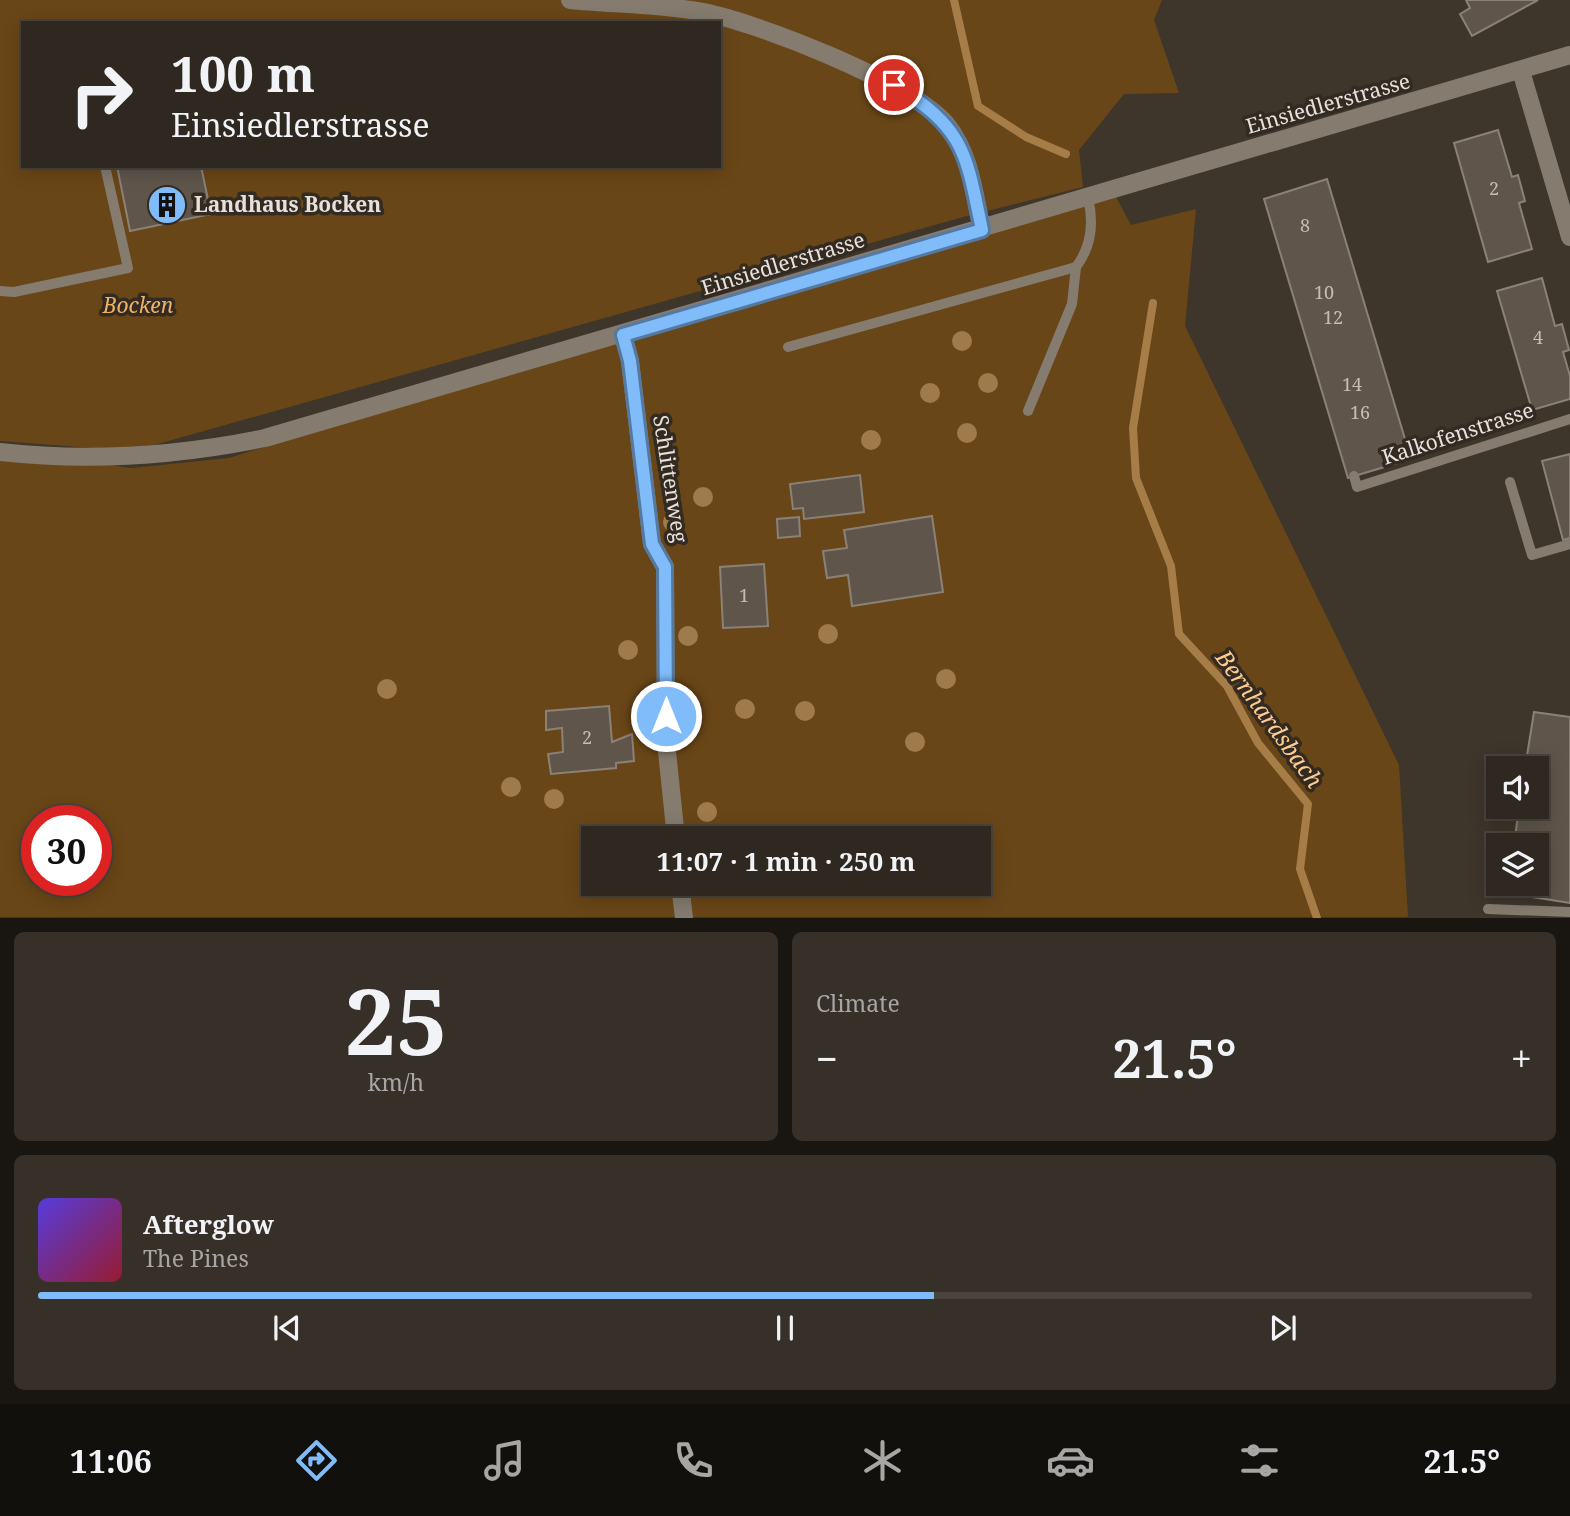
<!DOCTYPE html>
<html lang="en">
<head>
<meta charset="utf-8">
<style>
	body { margin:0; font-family:"Noto Serif",serif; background:#363029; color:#f1f3f6; height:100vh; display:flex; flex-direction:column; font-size:26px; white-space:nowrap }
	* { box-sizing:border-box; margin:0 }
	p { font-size:23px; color:#a7a6a5 }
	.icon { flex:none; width:38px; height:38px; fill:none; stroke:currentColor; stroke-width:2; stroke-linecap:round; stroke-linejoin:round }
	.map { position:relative; height:918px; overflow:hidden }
	.details { display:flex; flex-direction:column; gap:14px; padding:14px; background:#191612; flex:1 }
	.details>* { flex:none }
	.guide { position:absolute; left:21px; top:21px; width:700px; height:147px; border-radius:0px; box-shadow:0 4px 18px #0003,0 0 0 2px #49443e; background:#2e2820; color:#f1f3f6; overflow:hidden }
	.tools { position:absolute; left:1486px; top:756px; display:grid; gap:14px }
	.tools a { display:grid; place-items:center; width:63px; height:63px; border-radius:0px; background:#2e2820; box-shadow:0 4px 18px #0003,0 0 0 2px #49443e; font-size:35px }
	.speed { position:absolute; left:21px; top:805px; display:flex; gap:14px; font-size:35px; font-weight:700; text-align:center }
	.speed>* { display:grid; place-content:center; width:91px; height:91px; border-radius:50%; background:#2e2820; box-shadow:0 4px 18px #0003,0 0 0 2px #49443e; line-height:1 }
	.speed .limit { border:10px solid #d22; background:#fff; color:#111 }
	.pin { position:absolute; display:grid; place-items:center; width:60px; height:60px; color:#fff; margin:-30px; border:4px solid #fff; border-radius:50%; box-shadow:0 2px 7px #0007 }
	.me { position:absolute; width:77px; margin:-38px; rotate:0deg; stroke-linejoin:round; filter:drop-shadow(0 0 5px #0008) }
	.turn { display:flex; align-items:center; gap:24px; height:147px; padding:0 35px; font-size:32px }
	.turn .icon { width:91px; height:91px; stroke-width:2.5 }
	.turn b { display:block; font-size:49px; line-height:60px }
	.big { font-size:52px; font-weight:700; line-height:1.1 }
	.details .card { flex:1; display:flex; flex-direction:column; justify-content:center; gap:10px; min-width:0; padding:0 24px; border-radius:10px; background:#363029 }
	.details .dial { align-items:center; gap:0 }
	.dial b { font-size:91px; line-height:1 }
	.song { display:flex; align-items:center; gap:21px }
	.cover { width:84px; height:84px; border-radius:10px; background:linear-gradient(135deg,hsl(250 70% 55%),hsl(350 70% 35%)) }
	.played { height:7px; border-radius:4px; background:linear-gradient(90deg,#81bcfa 60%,#49443e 60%) }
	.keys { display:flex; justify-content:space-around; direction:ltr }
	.heat { display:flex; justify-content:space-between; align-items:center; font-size:38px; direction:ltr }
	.details .tiles { flex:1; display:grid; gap:14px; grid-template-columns:1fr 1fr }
	.card:last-child { grid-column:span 2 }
	.trip { position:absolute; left:581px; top:826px; width:410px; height:70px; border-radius:0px; background:#2e2820; box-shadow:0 4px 18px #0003,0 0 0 2px #49443e; font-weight:700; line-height:70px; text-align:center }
	.dock { display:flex; height:112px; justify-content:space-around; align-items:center; background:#12100d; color:#a7a6a5 }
	.dock .icon { width:49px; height:49px }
	.dock .selected { color:#81bcfa }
	.dock b { font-size:32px; color:#f1f3f6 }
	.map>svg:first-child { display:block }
	.green { fill:#694617; fill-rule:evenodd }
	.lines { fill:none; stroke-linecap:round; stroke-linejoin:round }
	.stream { stroke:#a67c47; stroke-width:8 }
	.building { fill:#5f554b; stroke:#8b8176; stroke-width:2 }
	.lane { stroke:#857b6f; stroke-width:10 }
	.street { stroke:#857b6f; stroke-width:18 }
	.secondary { stroke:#857b6f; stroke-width:18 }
	.tree { fill:#9f7a4b }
	.route-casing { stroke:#547aa2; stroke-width:18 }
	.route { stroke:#81bcfa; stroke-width:12 }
	.labels { text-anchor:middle; stroke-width:7; stroke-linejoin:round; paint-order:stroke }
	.number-label { font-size:18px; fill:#c4beb7 }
	.street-label { font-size:21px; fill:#e6e1db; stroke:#332b21 }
	.poi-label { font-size:21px; font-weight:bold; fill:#e6e1db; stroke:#332b21; text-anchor:start }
	.park-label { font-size:21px; font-style:italic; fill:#efb266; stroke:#332b21 }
	.water-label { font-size:23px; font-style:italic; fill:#fecc92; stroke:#332b21 }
</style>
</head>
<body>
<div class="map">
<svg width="1570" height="918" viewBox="0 0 1570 918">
	<rect width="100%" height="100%" fill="#3e352b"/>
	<g class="green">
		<path d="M 0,0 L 1162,0 L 1154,20 L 1179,93 L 1124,94 L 1079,150 L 1083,187 L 963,217 L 133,451 L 0,441 ZM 23,23 L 719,23 L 719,166 L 23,166 Z"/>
		<path d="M 1113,191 L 1131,225 L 1196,209 L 1185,326 L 1399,765 L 1408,917 L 0,917 L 0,448 L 131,468 L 229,458 L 623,335 ZM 37,821 L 96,821 L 96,880 L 37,880 ZM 593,838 L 978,838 L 978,884 L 593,884 Z"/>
	</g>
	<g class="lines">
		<g class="stream">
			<polyline points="954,0 978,106 1026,137 1066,154"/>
			<polyline points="1153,303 1133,428 1136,478 1171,566 1179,634 1227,686 1258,743 1308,804 1300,869 1317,918"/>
		</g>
	</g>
	<g class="building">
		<polygon points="1466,0 1538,0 1472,36 1460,14 1470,8"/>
		<polygon points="1498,130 1512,177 1518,175 1525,201 1519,203 1532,249 1488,262 1454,143"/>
		<polygon points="117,166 201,166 211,214 130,231"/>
		<polygon points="1327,179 1411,459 1348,478 1264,199"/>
		<polygon points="1542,278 1555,326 1562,324 1569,350 1563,352 1570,376 1570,399 1532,410 1497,291"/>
		<polygon points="1570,454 1570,538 1563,540 1542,461"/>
		<polygon points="860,475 864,512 804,519 803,508 793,509 790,484"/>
		<polygon points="932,516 943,592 852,606 848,575 827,578 823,551 847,548 844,530"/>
		<polygon points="799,517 800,536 778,538 777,519"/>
		<polygon points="764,564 768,626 723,628 720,567"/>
		<polygon points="609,706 612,742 632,734 634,761 616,763 616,768 551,774 548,754 563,752 562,728 546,730 546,711"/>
		<polygon points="1534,712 1570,717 1570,903 1506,893 1508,884 1536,884 1536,845 1514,845 1519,807 1536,807 1536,768 1525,768"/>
	</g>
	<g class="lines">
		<g class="lane">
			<polyline points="0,291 14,292 128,268 105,166"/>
			<path d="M 788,347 L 1076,267 C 1092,246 1094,223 1088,198"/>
			<polyline points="1028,411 1072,304 1076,267"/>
			<polyline points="1354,476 1357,487 1570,419"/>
			<polyline points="1510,482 1532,555 1570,544"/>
			<polyline points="1488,909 1570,912"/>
		</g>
		<g class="street">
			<path d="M 570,0 C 612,4 655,4 697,11 C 753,20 912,83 947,125 C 971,155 974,194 982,230"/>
			<polyline points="1521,71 1570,237"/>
			<polyline points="623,335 630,361 652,544 665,567 666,742 676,838"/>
			<polyline points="680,884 684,918"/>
		</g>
		<path class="secondary" d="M 0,452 C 90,462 177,456 265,438 L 1570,55"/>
	</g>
	<g class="tree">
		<circle cx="962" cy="341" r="10"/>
		<circle cx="988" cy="383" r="10"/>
		<circle cx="930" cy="393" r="10"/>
		<circle cx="967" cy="433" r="10"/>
		<circle cx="871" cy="440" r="10"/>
		<circle cx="703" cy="497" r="10"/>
		<circle cx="673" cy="522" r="10"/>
		<circle cx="828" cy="634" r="10"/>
		<circle cx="688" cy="636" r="10"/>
		<circle cx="628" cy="650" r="10"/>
		<circle cx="946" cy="679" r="10"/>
		<circle cx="387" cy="689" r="10"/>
		<circle cx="745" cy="709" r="10"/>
		<circle cx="805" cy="711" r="10"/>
		<circle cx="915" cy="742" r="10"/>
		<circle cx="511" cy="787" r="10"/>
		<circle cx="554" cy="799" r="10"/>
		<circle cx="707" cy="812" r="10"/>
	</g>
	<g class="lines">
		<g class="route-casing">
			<path id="route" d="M 666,716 L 665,567 L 652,544 L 630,361 L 623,335 L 982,230 C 966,153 965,128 894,85"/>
		</g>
		<use href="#route" class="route"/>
	</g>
	<defs>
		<g id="building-disc" transform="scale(2.0125)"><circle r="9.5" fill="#81bcfa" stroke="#332b21"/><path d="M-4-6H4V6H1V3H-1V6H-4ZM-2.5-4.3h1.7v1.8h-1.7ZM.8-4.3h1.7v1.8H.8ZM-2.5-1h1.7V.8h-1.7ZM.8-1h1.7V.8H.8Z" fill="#111"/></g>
	</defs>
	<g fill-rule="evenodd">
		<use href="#building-disc" x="167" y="205"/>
	</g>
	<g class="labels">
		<g class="number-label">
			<text x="1494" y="195">2</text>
			<text x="1305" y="232">8</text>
			<text x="1324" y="299">10</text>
			<text x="1333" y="324">12</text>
			<text x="1538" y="344">4</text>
			<text x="1352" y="391">14</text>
			<text x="1360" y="419">16</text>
			<text x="744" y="602">1</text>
			<text x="587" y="744">2</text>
		</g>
		<g class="street-label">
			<text transform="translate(1328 104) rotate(-16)" y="7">Einsiedlerstrasse</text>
			<text transform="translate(783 264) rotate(-17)" y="7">Einsiedlerstrasse</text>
			<text transform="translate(1458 434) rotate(-18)" y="7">Kalkofenstrasse</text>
			<text transform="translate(670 479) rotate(81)" y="7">Schlittenweg</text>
		</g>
		<g class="poi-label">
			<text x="194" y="212">Landhaus Bocken</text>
		</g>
		<g class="park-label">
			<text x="138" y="313">Bocken</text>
		</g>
		<g class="water-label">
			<text transform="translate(1269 719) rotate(54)" y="8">Bernhardsbach</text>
		</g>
	</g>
</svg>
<div class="tools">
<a><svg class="icon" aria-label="sound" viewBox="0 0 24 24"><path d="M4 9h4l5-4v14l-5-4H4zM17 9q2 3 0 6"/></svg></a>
<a><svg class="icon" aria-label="layers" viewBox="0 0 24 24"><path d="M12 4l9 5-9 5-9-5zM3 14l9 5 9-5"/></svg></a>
</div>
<div class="speed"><div class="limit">30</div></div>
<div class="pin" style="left:894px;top:85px;background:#d93025"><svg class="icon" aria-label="arrive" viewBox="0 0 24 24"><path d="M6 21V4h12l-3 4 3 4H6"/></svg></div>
<svg class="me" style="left:666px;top:716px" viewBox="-20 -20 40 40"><circle r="17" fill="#81bcfa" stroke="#fff" stroke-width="3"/><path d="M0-11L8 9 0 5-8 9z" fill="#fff"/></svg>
<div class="trip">11:07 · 1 min · 250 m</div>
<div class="guide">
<div class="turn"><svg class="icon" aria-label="right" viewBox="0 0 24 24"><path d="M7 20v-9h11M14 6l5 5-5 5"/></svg><div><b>100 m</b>Einsiedlerstrasse</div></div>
</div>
</div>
<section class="details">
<div class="tiles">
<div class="card dial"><b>25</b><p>km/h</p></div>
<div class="card"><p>Climate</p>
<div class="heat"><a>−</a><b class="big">21.5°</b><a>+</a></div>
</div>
<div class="card">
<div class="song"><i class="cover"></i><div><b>Afterglow</b><p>The Pines</p></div></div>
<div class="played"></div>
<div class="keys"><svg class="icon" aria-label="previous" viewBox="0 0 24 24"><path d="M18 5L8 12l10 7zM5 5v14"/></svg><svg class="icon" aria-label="pause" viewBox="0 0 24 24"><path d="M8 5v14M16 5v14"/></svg><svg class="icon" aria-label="next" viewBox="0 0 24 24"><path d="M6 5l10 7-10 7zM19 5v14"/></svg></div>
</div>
</div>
</section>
<nav class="dock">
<b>11:06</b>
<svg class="icon selected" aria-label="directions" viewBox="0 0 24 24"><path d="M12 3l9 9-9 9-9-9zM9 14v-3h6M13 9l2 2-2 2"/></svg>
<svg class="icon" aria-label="music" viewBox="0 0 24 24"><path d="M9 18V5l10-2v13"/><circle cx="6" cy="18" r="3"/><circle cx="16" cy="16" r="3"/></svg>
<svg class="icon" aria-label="phone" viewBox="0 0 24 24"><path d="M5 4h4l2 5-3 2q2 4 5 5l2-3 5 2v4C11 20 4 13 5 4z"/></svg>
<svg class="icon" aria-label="climate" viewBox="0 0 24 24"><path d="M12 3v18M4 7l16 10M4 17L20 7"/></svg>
<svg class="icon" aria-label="car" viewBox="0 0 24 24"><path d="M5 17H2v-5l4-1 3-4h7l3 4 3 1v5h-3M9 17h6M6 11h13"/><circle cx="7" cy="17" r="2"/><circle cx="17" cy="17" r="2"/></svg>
<svg class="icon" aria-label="filters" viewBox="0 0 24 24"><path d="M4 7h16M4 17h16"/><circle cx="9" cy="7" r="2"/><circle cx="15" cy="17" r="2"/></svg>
<b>21.5°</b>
</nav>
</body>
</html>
